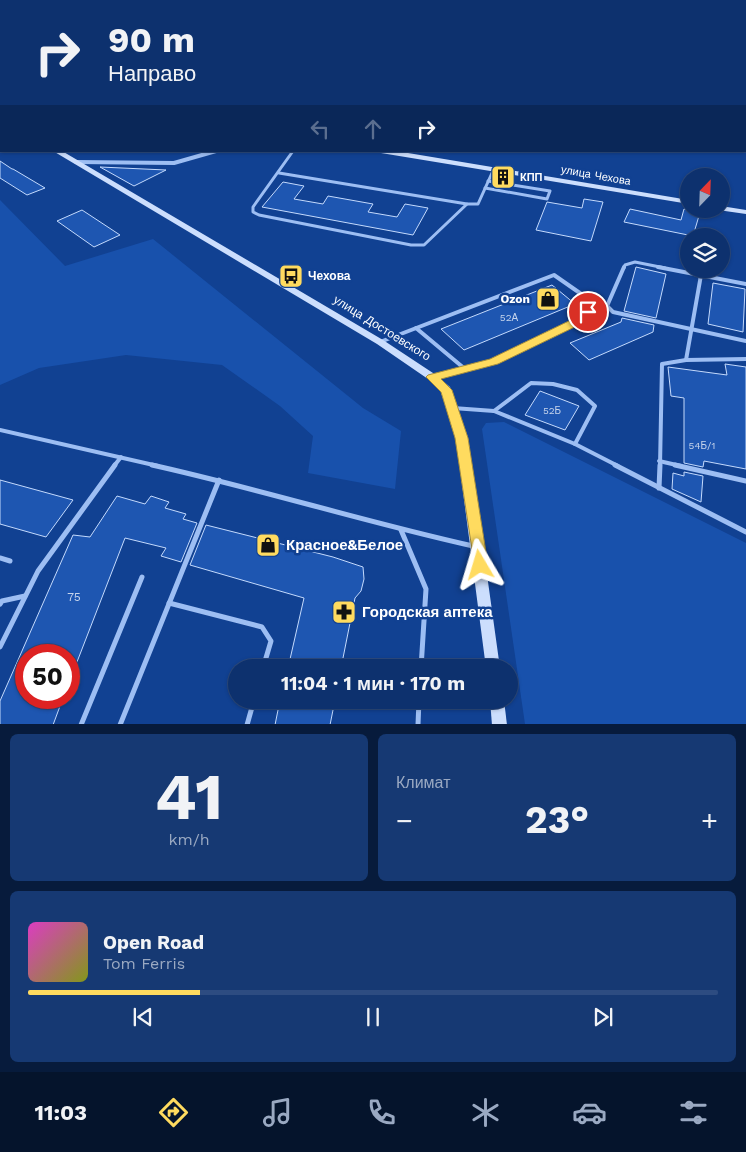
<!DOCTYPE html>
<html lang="ru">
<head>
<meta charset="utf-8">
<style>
	body { margin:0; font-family:"Work Sans",sans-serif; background:#163973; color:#f1f3f6; height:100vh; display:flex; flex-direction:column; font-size:19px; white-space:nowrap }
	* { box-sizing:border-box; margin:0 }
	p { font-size:16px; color:#9aa9c2 }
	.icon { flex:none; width:28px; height:28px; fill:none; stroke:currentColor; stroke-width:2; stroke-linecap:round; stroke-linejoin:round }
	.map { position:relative; height:724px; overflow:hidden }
	.sheet { display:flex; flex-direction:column; gap:10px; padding:10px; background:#071b3c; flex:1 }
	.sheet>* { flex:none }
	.hud { position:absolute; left:0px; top:0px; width:746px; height:152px; box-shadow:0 1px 4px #0004,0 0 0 1px #2d4c81; background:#0d316e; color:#f1f3f6; overflow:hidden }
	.needle { width:32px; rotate:23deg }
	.fabs { position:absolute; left:680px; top:168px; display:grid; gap:10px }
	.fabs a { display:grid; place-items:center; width:50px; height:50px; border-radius:50%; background:#0d316e; box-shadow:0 1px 4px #0004,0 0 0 1px #2d4c81; font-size:25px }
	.speed { position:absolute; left:15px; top:644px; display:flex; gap:10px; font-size:25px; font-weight:700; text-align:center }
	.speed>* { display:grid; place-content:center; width:65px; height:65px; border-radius:50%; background:#0d316e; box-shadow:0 1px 4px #0004,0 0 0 1px #2d4c81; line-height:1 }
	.speed .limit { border:8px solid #d22; background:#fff; color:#111 }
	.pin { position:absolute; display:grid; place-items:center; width:42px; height:42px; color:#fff; margin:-21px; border:2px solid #fff; border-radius:50%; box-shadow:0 1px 5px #0007 }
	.me { position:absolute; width:55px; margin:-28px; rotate:353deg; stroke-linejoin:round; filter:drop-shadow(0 0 4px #0008) }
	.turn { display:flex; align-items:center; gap:18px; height:105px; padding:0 25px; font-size:22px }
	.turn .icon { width:65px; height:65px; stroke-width:2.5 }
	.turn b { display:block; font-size:35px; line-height:42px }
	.lanes { display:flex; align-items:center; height:48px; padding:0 25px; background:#0003; justify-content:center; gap:25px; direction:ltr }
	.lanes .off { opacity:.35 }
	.big { font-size:38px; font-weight:700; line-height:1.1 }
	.sheet .tile { flex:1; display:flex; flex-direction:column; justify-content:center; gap:8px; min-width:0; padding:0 18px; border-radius:8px; background:#163973 }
	.sheet .dial { align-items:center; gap:0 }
	.dial b { font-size:65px; line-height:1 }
	.song { display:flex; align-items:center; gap:15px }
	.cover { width:60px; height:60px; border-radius:8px; background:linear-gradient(135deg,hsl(310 70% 55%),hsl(70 70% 35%)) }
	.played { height:5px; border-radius:2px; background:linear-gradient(90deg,#ffdb5f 25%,#2d4c81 25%) }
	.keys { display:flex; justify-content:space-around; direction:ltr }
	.heat { display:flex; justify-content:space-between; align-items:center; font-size:28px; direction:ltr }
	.sheet .tiles { flex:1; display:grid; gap:10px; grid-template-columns:1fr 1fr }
	.tile:last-child { grid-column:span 2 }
	.trip { position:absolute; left:228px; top:659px; width:290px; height:50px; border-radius:25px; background:#0d316e; box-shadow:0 1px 4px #0004,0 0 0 1px #2d4c81; font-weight:700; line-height:50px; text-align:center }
	.dock { display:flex; height:80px; justify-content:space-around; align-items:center; background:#05142c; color:#9aa9c2 }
	.dock .icon { width:35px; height:35px }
	.dock .selected { color:#ffdb5f }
	.dock b { font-size:22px; color:#f1f3f6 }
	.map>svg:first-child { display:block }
	.green { fill:#1851ac }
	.building { fill:#1e56b1; stroke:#c4dafd }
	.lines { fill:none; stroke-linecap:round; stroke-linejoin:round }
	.lane-far2 { stroke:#9dbef3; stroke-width:3 }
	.lane-far1 { stroke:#9dbef3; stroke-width:4 }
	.lane { stroke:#9dbef3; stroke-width:5 }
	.street-far1 { stroke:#9dbef3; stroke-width:3 }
	.street { stroke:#9dbef3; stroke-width:4 }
	.secondary { fill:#ccdefd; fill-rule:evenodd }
	.route { fill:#ffdb5f; stroke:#a68e3e }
	.labels { text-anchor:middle; stroke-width:5; stroke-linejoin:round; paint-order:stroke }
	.number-label { font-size:10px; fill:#c7d5ec }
	.far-street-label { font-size:11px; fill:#fff; stroke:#114192 }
	.far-poi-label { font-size:11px; font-weight:bold; fill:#fff; stroke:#114192; text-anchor:start }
	.poi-label { font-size:12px; font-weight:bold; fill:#fff; stroke:#114192; text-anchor:start }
	.street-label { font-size:12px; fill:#fff; stroke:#114192 }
	.near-number-label { font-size:12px; fill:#c7d5ec }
	.near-poi-label { font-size:15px; font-weight:bold; fill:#fff; stroke:#114192; text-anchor:start }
</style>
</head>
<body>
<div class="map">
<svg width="746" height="725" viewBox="0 0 746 725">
	<rect width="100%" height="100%" fill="#114192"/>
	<g class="green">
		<polygon points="0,200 65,266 153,239 363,408 401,431 395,489 308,473 313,436 280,406 222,365 126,355 39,368 0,385"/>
		<polygon points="504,422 746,543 746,724 525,724 482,429 486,423"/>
	</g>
	<g class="building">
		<polygon points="0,161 12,169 13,169 45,188 27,195 0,178"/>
		<polygon points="100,167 166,170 134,186"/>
		<polygon points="283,182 304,186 294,199 323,204 328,196 373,204 368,212 397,217 405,204 428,208 413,235 262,207"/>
		<polygon points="584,199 603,202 591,241 536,230 547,202 582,208"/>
		<polygon points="630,209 681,220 684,209 701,209 693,236 624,222"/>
		<polygon points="82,210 120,235 94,247 57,221"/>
		<polygon points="636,267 666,274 656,318 624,311"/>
		<polygon points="713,283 745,289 743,332 708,324"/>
		<polygon points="552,285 575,304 464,350 441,329"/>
		<polygon points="622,318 654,325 653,332 589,360 570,343 621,322"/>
		<polygon points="725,364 746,367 746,469 704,461 703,467 684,463 684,398 671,396 668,367 727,375"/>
		<polygon points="540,391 579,406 565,430 525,415"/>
		<polygon points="684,472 703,476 701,502 672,489 673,473 684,476"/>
		<polygon points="0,480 73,500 46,537 0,524"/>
		<polygon points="117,496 145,504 151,496 169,502 165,508 186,514 183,519 197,523 181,562 161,556 166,548 125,538 70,680 69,655 26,655 26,698 63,698 53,725 0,725 0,701 73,535 90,537"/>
		<polygon points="206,525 333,557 363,567 364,579 361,591 355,598 341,668 288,668 304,598 190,565"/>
		<polygon points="280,700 335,700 330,725 275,725"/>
	</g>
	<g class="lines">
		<g class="lane-far2">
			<polyline points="293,151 253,207 253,212 259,215 411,245 424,245 467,204"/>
			<polyline points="279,173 467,204 478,204 492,173 496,170"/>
			<polyline points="485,188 547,199 550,191 488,181"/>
			<polyline points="624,268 625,265 635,262 665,268"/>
		</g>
		<g class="lane-far1">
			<polyline points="624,267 607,306 613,312 746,341"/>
			<polyline points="658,267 746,284"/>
			<polyline points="416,328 465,369"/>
			<polyline points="380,342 554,275 587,298 592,305 579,320 494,361 433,377"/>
			<polyline points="686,360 746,359"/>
			<polyline points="453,408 494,411 575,444 618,466"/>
			<polyline points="494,411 531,383 553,384 577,390 595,406 575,444"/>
			<polyline points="0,430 158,466"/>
			<polyline points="659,461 681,466"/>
			<polyline points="114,466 121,457"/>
			<polyline points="660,466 662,364 686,360 701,275"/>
		</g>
		<g class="lane">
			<path d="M 152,465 C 260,489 365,522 473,546"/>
			<polyline points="615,465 746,532"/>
			<polyline points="675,465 746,481"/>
			<polyline points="659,488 660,465"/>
			<polyline points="401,530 426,589 421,668"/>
			<polyline points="0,558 10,561"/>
			<polyline points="169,603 262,627 271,641 263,668"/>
			<polyline points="0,604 2,601 25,596"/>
			<polyline points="0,647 38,571 115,465"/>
			<polyline points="81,725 142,577"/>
			<polyline points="120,725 219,480"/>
			<polyline points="247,725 254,700"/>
			<polyline points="418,725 419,700"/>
		</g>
		<polyline class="street-far1" points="188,0 201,1"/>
		<polyline class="street" points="76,162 174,163 216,151"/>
		<g class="secondary">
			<rect x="0" y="87" width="1" height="4"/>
			<rect x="0" y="115" width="1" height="5"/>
			<polygon points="53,151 62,151 383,340 436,375 450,387 468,438 500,668 486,668 456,438 441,392 428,379 377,344"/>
			<polygon points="378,151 396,151 689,200 689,204 381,153"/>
			<polygon points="721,206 746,210 746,214 718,210 721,209"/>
			<polygon points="490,700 504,700 507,725 492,725"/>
		</g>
	</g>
	<polygon class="route" points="588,309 593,312 583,323 498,364 441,379 452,390 468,438 488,565 485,569 480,571 475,569 455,438 441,392 426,377 428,375 490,359 575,318"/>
	<defs>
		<g id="building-square" transform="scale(1.25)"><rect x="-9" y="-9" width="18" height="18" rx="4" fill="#ffdb5f" stroke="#114192"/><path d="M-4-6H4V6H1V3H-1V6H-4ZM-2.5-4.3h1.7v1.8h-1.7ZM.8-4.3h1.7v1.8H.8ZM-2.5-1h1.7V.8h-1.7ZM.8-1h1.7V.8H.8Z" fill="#111"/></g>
		<g id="bus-square" transform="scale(1.25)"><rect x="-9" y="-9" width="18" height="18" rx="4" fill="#ffdb5f" stroke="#114192"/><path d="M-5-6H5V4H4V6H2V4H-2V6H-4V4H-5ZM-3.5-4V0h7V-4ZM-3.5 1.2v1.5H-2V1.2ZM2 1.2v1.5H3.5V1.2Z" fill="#111"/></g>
		<g id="shop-square" transform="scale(1.25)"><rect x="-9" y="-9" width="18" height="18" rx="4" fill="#ffdb5f" stroke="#114192"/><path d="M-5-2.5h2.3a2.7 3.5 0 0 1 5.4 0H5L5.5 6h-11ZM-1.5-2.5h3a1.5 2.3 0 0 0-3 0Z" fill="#111"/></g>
		<g id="pharmacy-square" transform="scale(1.25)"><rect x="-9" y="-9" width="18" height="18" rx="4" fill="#ffdb5f" stroke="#114192"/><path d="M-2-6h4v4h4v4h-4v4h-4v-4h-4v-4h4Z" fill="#111"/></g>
	</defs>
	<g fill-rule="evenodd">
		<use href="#building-square" x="503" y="177"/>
		<use href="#bus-square" x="291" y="276"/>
		<use href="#shop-square" x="548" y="299"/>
		<use href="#shop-square" x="268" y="545"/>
		<use href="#pharmacy-square" x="344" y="612"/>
	</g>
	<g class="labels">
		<g class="number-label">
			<text x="509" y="321">52А</text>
			<text x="552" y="414">52Б</text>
			<text x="702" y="449">54Б/1</text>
		</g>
		<g class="far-street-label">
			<text transform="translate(596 175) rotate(10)" y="4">улица Чехова</text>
		</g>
		<g class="far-poi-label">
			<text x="520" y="181">КПП</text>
		</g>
		<g class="poi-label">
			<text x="308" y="280">Чехова</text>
			<text x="530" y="303" text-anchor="end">Ozon</text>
		</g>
		<g class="street-label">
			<text transform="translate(382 328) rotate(32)" y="4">улица Достоевского</text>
		</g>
		<g class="near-number-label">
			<text x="74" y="601">75</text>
		</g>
		<g class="near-poi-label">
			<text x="286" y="550">Красное&amp;Белое</text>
			<text x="362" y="617">Городская аптека</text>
		</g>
	</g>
</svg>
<div class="fabs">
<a><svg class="needle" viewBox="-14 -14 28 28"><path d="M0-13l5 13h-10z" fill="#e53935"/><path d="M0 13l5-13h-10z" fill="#9aa9c2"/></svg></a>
<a><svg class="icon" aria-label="layers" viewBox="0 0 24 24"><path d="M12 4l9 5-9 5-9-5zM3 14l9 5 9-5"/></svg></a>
</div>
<div class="speed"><div class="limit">50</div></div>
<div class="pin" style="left:588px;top:312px;background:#d93025"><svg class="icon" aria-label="arrive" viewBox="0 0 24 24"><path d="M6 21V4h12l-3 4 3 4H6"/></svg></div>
<svg class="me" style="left:480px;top:565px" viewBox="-20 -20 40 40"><path d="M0-17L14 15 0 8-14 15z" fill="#ffdb5f" stroke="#fff" stroke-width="4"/></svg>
<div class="trip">11:04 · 1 мин · 170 m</div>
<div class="hud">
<div class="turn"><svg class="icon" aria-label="right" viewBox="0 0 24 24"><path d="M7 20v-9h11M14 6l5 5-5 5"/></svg><div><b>90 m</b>Направо</div></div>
<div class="lanes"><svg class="icon off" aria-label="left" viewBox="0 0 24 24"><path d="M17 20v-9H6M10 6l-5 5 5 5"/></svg><svg class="icon off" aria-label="ahead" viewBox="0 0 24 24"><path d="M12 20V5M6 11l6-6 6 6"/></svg><svg class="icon" aria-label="right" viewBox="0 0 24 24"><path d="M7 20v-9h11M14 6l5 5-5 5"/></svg></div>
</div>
</div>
<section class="sheet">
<div class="tiles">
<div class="tile dial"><b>41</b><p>km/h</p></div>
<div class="tile"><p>Климат</p>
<div class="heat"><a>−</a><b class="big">23°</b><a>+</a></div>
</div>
<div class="tile">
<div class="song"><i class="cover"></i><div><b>Open Road</b><p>Tom Ferris</p></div></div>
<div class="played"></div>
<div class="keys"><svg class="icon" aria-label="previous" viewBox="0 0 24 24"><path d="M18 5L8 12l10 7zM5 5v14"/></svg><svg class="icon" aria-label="pause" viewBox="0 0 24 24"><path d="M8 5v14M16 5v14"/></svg><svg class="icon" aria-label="next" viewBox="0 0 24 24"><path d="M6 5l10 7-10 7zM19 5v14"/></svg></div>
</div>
</div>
</section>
<nav class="dock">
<b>11:03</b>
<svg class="icon selected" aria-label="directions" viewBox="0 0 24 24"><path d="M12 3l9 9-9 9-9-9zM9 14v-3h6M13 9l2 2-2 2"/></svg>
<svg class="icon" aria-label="music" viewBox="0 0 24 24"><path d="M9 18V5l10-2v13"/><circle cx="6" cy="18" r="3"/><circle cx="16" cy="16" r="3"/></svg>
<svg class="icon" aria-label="phone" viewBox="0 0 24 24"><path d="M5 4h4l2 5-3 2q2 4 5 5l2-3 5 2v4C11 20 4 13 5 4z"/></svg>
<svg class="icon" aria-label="climate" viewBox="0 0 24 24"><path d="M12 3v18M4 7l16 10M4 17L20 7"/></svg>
<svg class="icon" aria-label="car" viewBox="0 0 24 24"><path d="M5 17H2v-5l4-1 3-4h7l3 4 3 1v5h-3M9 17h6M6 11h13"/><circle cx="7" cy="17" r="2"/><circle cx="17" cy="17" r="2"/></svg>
<svg class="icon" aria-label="filters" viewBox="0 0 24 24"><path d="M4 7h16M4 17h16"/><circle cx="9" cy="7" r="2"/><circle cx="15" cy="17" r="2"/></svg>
</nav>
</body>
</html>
